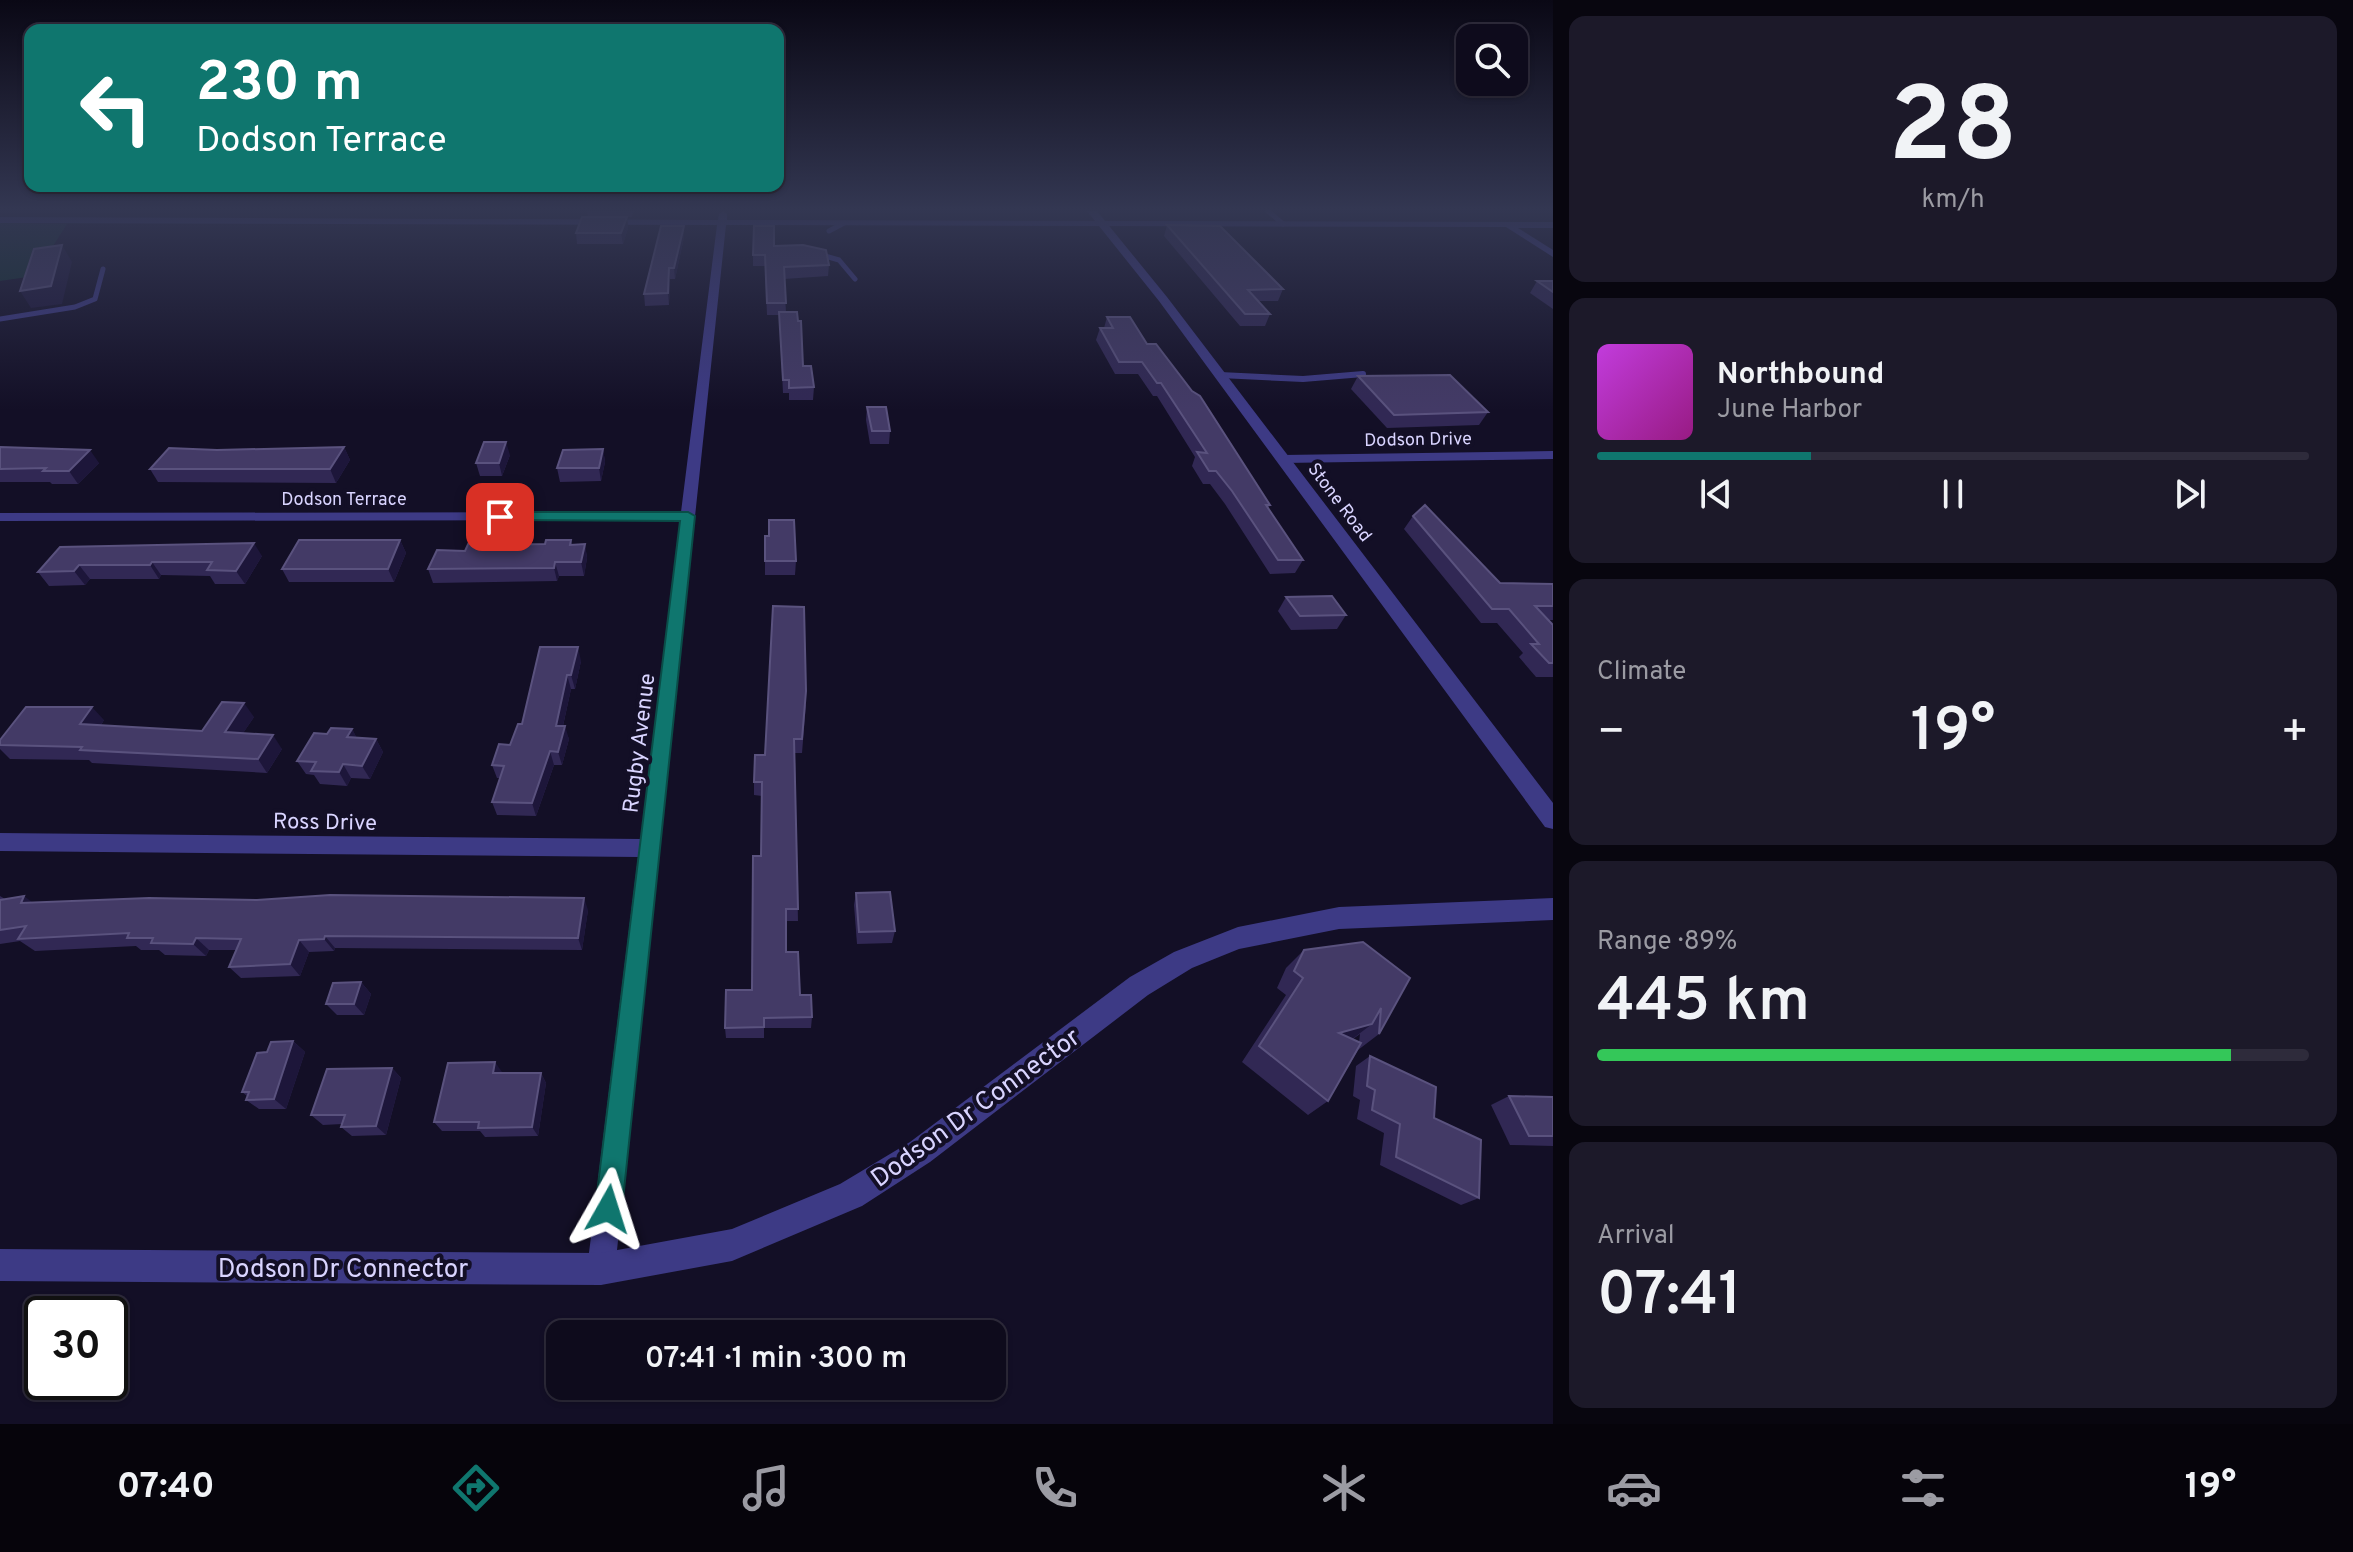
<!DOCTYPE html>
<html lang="en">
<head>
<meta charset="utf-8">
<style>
	body { margin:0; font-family:Overpass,sans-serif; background:#1c1929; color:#f1f3f6; height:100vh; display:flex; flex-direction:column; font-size:30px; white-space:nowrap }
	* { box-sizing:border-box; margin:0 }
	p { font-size:26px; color:#9b9ba3 }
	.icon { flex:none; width:44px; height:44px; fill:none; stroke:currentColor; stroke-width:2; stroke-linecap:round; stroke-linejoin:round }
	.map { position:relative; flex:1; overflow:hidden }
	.panel { display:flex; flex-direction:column; gap:16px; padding:16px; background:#08060f; width:800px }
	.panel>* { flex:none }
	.hud { position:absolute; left:24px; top:24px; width:760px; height:168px; border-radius:16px; box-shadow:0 2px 6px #0004,0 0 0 2px #2e2b3b; background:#0f766e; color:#fff; overflow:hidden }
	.tools { position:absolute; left:1456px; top:24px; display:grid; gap:16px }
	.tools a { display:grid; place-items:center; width:72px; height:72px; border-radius:16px; background:#0e0b1c; box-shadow:0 2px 6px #0004,0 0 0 2px #2e2b3b; font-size:40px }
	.speed { position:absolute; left:24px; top:1296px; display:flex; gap:16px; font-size:40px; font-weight:700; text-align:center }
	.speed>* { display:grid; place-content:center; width:104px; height:104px; border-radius:50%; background:#0e0b1c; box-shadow:0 2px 6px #0004,0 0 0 2px #2e2b3b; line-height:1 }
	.speed .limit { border:4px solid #111; border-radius:12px; background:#fff; color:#111 }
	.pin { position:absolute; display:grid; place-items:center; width:68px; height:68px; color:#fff; margin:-34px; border-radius:16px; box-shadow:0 4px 12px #0006 }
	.me { position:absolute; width:88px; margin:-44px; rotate:6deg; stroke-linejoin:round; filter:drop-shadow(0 0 6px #0008) }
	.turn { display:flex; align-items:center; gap:28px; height:168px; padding:0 40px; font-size:36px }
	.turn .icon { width:104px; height:104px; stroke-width:2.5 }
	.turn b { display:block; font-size:56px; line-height:68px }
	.big { font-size:60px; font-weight:600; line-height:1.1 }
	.panel .tile { flex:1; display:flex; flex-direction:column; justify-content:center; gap:12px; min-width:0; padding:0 28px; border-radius:16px; background:#1c1929 }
	.panel .dial { align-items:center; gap:0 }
	.dial b { font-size:104px; line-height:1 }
	.song { display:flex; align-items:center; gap:24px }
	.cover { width:96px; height:96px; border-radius:12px; background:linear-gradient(135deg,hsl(290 70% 55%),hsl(310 70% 35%)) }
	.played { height:8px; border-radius:4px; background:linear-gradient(90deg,#0f766e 30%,#2e2b3b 30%) }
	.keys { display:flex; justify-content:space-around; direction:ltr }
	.heat { display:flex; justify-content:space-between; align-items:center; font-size:44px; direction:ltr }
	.charge { height:12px; border-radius:6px; background:linear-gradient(90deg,#34c759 89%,#2e2b3b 0) }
	.trip { position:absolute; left:546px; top:1320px; width:460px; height:80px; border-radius:16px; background:#0e0b1c; box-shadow:0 2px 6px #0004,0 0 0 2px #2e2b3b; font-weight:600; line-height:80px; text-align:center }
	.tab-bar { display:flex; height:128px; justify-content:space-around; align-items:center; background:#06040b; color:#9b9ba3 }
	.tab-bar .icon { width:56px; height:56px }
	.tab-bar .selected { color:#0f766e }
	.tab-bar b { font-size:36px; color:#f1f3f6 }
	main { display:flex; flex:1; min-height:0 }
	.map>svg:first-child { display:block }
	.green { fill:#12302f }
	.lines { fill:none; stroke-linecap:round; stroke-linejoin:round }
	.service-far1 { stroke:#3d3a85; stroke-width:5 }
	.service { stroke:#3d3a85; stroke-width:6 }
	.minor { fill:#3d3a85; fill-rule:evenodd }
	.tertiary { fill:#3d3a85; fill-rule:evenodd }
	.wall { fill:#312854; fill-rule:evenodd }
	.shaded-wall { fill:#1d163a }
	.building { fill:#433a66; stroke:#5a527e; stroke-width:2 }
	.route { fill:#0f766e; stroke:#0a4d48; stroke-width:2 }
	.labels { text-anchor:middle; stroke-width:8; stroke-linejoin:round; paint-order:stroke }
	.far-street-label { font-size:18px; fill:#d9d4ff; stroke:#130f26 }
	.street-label { font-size:22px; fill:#d9d4ff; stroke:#130f26 }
	.near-street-label { font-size:26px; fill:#d9d4ff; stroke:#130f26 }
</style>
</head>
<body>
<main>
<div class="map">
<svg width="1553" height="1424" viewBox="0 0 1553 1424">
	<rect width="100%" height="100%" fill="#130f26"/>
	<polygon class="green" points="0,223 67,224 34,276 0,281"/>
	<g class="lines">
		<g class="service-far1">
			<polyline points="1268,211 1283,224"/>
			<polyline points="829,231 844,223"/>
			<polyline points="815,253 839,260 855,279"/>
			<polyline points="0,319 75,307 95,299 103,269"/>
		</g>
		<polyline class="service" points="1220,375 1303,379 1363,374"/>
		<g class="minor">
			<polygon points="723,211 727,214 727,220 1553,222 1553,228 1518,228 1553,250 1553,257 1506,227 726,225 615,1269 611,1279 601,1283 591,1279 587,1269 638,857 0,851 0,833 641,839 680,520 0,521 0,513 681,512 717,225 0,223 0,217 718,220 719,214"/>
			<polygon points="1553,451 1553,459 1283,463 1276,459 1283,455"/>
		</g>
		<g class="tertiary">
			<polygon points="1087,211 1097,211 1167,297 1553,803 1553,829 1545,827 1159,301"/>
			<polygon points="1553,898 1553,920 1339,929 1239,949 1192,968 1148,995 930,1162 862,1206 732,1261 601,1285 0,1281 0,1249 601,1253 732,1229 840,1184 910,1142 1130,977 1174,952 1238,927 1339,907"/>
		</g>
	</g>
	<g class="wall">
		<polygon points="587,211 634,211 632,217 588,216"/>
		<polygon points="627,217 628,228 623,244 577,244 576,233"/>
		<polygon points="1167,225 1283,289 1278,301 1258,301 1270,314 1265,326 1240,326 1164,236"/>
		<polygon points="684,237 675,279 670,279 669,305 645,306 644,294"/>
		<polygon points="774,246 829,265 828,276 784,279 786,312 803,366 814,387 813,400 789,400 789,393 783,393 779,315 767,315 765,266 753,266 753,255"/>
		<polygon points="1537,281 1553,281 1553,309 1530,293"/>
		<polygon points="1107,317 1147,344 1270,505 1268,509 1303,560 1295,573 1270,574 1225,504 1210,484 1203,484 1192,466 1195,457 1157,396 1153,396 1138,374 1115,374 1096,340 1100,328 1104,328"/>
		<polygon points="1358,376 1488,412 1479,425 1387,428 1351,389"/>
		<polygon points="867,407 890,431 889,444 870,444 866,420"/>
		<polygon points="0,447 99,463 78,484 52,484 50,482 0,482"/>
		<polygon points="344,447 350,460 336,483 158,482 150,469 217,450"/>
		<polygon points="603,449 605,462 601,481 560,482 557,468"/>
		<polygon points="510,455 502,476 480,476 476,463"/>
		<polygon points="1413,516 1500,583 1553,584 1553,620 1549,620 1553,625 1553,677 1536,677 1519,657 1523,653 1497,623 1481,623 1404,529"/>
		<polygon points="765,536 796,561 795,575 765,575"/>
		<polygon points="400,540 406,553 394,582 289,582 282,569"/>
		<polygon points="498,540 499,545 545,544 571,540 572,545 585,544 587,558 584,576 559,576 557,581 433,583 428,569"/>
		<polygon points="60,547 262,556 245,584 215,584 210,576 161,575 159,579 90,579 85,585 49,586 38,572"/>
		<polygon points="1286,597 1346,615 1337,629 1291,630 1278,611"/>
		<polygon points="581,661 575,689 571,689 563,726 569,739 562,765 554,765 536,816 497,815 492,802 500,778 497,778 492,765 510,745 522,724"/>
		<polygon points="806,704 802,753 795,753 798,921 786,921 786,952 800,995 812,1017 811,1028 764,1028 764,1038 726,1038 725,1028 752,990 761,856 762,796 754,795 754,782 765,755"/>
		<polygon points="254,717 243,733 282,749 267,773 92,763 89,760 10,759 0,749 0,740 104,720 101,725 202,731"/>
		<polygon points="352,729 356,737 376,739 383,752 370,779 351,778 347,786 320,784 314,775 306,774 297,761 327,734"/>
		<polygon points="856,893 895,931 892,943 857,944 854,905"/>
		<polygon points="0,896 5,899 33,903 588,910 582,950 335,948 334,951 309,952 300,976 241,978 229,967 236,950 209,950 206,956 165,955 159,950 141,950 136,946 35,951 20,941 0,944"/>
		<path d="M 1304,950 L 1410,978 L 1379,1034 L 1358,1050 L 1328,1101 L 1308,1115 L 1242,1062 L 1286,995 L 1277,988 L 1286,968 ZM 1360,1034 L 1359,1042 L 1353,1039 Z"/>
		<polygon points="361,982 371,994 364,1015 337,1015 326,1004"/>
		<polygon points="293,1041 305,1052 286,1109 259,1109 246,1100 247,1096 242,1092 267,1052"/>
		<polygon points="1370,1056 1434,1118 1479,1198 1461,1205 1380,1165 1384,1133 1357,1119 1360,1100 1353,1096 1356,1066"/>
		<polygon points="392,1068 401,1078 386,1135 352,1136 341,1127 342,1124 323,1125 311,1115"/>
		<polygon points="502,1072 502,1073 541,1073 546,1083 538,1136 485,1137 480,1131 442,1131 434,1122"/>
		<polygon points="1509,1096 1553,1097 1553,1146 1510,1145 1491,1105"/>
	</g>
	<g class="shaded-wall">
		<polygon points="627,217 628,228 623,244 621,233"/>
		<polygon points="684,226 684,237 675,279 674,268"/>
		<polygon points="62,245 72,262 62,304 31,308 20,291"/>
		<polygon points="669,268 670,279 669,305 668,293"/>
		<polygon points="506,442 510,455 502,476 499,463"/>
		<polygon points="344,447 350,460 336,483 330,469"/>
		<polygon points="603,449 605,462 601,481 599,468"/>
		<polygon points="90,450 99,463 78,484 69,471"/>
		<polygon points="400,540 406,553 394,582 388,569"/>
		<polygon points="254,543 262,556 245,584 236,571"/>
		<polygon points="585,544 587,558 584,576 581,562"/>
		<polygon points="152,562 161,575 159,579 150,565"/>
		<polygon points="555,562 559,576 557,581 554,568"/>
		<polygon points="79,565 90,579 85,585 74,571"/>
		<polygon points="578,647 581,661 575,689 571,675"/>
		<polygon points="567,675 571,689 560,739 556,726"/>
		<polygon points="244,703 254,717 235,745 225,732"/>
		<polygon points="92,707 104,720 93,737 80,724"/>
		<polygon points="565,726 569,739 562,765 558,752"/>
		<polygon points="352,729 359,742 347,737"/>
		<polygon points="273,735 282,749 267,773 258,759"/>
		<polygon points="376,739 383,752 370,779 362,766"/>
		<polygon points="550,751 554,765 536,816 532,803"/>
		<polygon points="343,764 351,778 347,786 339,772"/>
		<polygon points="24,896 40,908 21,903"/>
		<polygon points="584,898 588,910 582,950 578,938"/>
		<polygon points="325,936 335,948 334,951 324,939"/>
		<polygon points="196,938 209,950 206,956 193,944"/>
		<polygon points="299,940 309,952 300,976 290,964"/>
		<polygon points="361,982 371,994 364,1015 354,1004"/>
		<polygon points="1372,1024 1351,1040 1339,1033"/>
		<polygon points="293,1041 305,1052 286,1109 274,1099"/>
		<polygon points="495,1062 502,1072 500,1083 493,1073"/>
		<polygon points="392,1068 401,1078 386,1135 376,1126"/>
		<polygon points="541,1073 546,1083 538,1136 532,1127"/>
	</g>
	<g class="building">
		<polygon points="582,217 627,217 621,233 576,233"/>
		<polygon points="1167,225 1220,226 1283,289 1248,290 1270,314 1245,314"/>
		<polygon points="661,226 684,226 674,268 669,268 668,293 644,294"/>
		<polygon points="754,226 774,226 774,246 803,245 826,250 829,265 784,267 786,303 767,303 765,255 753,255"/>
		<polygon points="62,245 51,286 20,291 34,249"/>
		<polygon points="1537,281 1553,281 1553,292"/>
		<polygon points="779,312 797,312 798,321 801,321 803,366 811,366 814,387 789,388 789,380 783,380"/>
		<polygon points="1107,317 1130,317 1147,344 1156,344 1192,391 1200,396 1270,505 1266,505 1303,560 1278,560 1232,491 1216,471 1209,471 1197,452 1207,453 1161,383 1157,383 1142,362 1119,362 1100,328 1113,328"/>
		<polygon points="1450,375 1488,412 1394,415 1358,376"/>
		<polygon points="867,407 886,407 890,431 872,431"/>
		<polygon points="484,442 506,442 499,463 476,463"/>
		<polygon points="0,447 90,450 69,471 43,471 46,468 0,469"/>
		<polygon points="344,447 330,469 150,469 169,448 217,450"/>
		<polygon points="603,449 599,468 557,468 563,450"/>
		<polygon points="1425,505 1500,583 1553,584 1553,606 1535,606 1553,625 1553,663 1549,663 1531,644 1539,644 1509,609 1492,609 1413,516"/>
		<polygon points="769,520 794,520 796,561 765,561 765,536 769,536"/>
		<polygon points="299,540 400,540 388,569 282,569"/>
		<polygon points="470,540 498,540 496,545 545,544 546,540 571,540 570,545 585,544 581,562 555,562 554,568 428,569 437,550 465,551"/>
		<polygon points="254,543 236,571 207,570 212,562 152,562 150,565 79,565 74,571 38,572 60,547"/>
		<polygon points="1332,596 1346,615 1300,616 1286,597"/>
		<polygon points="773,606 804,607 806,691 802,739 794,739 798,909 786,909 786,952 798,952 800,995 811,995 812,1017 764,1018 764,1027 725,1028 726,990 752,990 753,856 761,856 762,782 754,782 755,755 765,755"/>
		<polygon points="540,647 578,647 571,675 567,675 556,726 565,726 558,752 550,751 532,803 492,802 504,766 492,765 499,744 510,745 518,724 522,724"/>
		<polygon points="222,702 244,703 225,732 273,735 258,759 80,750 82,747 0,745 0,740 26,707 92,707 80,724 202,731"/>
		<polygon points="331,728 352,729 347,737 376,739 362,766 343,764 339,772 311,771 316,762 297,761 314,733 327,734"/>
		<polygon points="890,892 895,931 859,932 856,893"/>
		<polygon points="330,895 584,898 578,938 325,936 324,939 299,940 290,964 229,967 241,939 196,938 193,944 151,943 153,938 127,938 129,933 18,939 26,926 0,930 0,900 24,896 21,903 149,898 257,900"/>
		<polygon points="1363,942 1410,978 1379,1034 1381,1008 1372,1024 1339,1033 1361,1043 1328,1101 1259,1046 1303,978 1294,971 1304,950"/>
		<polygon points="361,982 354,1004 326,1004 333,983"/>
		<polygon points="293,1041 274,1099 246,1100 249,1092 242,1092 257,1053 267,1052 271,1042"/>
		<polygon points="1370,1056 1436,1087 1434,1118 1481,1140 1479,1198 1396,1157 1400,1124 1372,1110 1375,1090 1367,1086"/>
		<polygon points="495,1062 493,1073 541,1073 532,1127 478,1128 479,1122 434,1122 448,1063"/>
		<polygon points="392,1068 376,1126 341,1127 345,1115 311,1115 327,1069"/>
		<polygon points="1509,1096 1553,1097 1553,1136 1529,1136"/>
	</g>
	<linearGradient id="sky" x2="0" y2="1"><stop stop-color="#0a0815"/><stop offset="0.51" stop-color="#333752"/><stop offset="1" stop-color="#333752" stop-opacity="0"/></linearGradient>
	<rect width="1553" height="410" fill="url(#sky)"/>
	<polygon class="route" points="500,512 688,512 695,516 622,1209 618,1219 608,1223 599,1219 595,1209 680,521 495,520 493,517"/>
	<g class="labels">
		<g class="far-street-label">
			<text transform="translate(1418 439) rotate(-1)" y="6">Dodson Drive</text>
			<text x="344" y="505">Dodson Terrace</text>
			<text transform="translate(1340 502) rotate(53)" y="6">Stone Road</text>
		</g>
		<g class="street-label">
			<text transform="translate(638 743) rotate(-83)" y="8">Rugby Avenue</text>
			<text transform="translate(325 821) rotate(1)" y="8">Ross Drive</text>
		</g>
		<g class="near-street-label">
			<text transform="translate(975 1107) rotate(-36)" y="9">Dodson Dr Connector</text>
			<text x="343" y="1277">Dodson Dr Connector</text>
		</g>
	</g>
</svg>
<div class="tools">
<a><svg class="icon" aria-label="search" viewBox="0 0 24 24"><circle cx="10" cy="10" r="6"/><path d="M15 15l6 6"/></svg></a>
</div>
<div class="speed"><div class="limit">30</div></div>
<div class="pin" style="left:500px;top:517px;background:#d93025"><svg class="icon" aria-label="arrive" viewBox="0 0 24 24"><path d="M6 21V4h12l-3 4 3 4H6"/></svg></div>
<svg class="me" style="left:608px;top:1209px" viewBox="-20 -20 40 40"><path d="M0-17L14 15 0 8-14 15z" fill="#0f766e" stroke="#fff" stroke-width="4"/></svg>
<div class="trip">07:41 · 1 min · 300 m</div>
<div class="hud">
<div class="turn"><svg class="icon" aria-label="left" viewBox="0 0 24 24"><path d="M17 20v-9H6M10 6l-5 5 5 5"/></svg><div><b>230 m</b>Dodson Terrace</div></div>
</div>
</div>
<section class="panel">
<div class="tile dial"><b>28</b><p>km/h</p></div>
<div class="tile">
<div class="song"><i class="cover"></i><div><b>Northbound</b><p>June Harbor</p></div></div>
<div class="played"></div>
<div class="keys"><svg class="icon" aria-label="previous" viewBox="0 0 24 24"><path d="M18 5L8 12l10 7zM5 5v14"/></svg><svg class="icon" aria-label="pause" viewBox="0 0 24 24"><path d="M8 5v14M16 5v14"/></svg><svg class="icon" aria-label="next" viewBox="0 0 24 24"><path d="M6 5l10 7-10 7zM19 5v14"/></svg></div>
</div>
<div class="tile"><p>Climate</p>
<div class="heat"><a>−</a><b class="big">19°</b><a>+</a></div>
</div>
<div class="tile"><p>Range · 89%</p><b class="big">445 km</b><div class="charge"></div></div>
<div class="tile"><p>Arrival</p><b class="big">07:41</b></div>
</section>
</main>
<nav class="tab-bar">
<b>07:40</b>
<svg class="icon selected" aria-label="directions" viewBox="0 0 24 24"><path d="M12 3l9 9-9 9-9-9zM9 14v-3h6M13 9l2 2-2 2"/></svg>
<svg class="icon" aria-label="music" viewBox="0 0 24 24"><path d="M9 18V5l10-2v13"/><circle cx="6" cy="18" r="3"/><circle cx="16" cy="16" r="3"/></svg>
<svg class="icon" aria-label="phone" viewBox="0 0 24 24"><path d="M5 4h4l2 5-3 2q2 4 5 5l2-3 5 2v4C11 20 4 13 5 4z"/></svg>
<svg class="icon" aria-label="climate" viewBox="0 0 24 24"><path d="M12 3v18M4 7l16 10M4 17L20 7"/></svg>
<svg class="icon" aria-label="car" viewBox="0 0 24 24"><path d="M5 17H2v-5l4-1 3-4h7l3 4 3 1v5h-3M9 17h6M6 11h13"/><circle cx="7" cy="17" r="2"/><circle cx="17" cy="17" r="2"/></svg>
<svg class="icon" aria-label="filters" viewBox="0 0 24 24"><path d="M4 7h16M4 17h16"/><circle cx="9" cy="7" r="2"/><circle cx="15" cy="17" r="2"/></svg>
<b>19°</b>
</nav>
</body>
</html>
